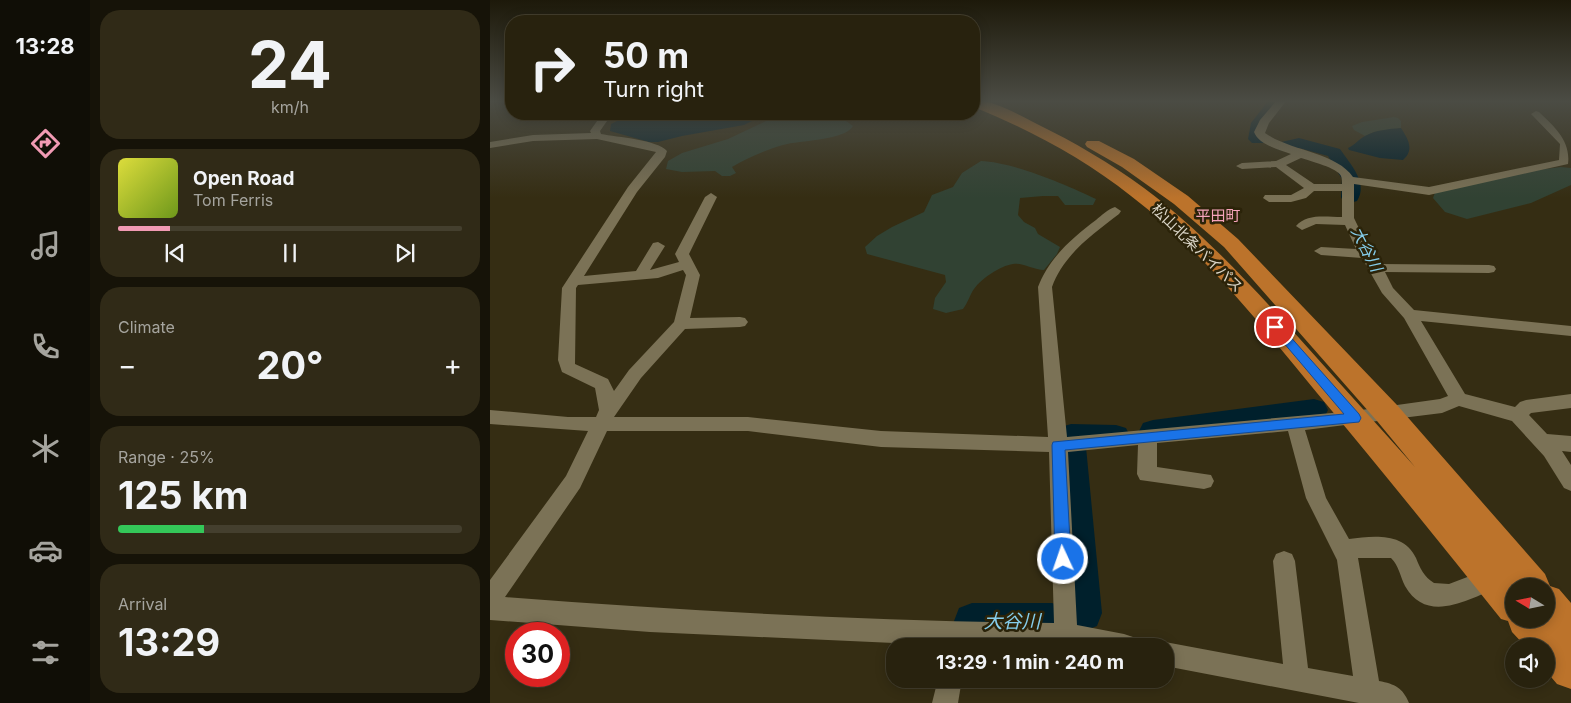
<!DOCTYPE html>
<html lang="en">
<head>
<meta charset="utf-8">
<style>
	body { margin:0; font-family:Inter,"Noto Sans JP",sans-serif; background:#302a17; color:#f1f3f6; height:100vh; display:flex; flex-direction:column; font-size:19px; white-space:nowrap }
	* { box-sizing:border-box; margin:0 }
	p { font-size:16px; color:#a5a49e }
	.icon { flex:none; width:28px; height:28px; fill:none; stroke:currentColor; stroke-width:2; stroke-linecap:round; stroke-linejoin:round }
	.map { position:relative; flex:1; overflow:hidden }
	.drawer { display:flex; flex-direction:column; gap:10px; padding:10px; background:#161308; width:400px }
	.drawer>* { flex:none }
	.banner { position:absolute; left:15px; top:15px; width:475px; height:105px; border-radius:20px; box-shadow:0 2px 12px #0003,0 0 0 1px #443f2e; background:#28220e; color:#f1f3f6; overflow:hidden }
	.needle { width:32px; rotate:280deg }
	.tools { position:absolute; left:1015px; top:578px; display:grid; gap:10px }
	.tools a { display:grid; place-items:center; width:50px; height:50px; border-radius:50%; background:#28220e; box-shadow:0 2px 12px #0003,0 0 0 1px #443f2e; font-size:25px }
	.speed { position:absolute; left:15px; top:622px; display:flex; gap:10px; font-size:25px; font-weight:700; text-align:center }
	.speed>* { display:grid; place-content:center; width:65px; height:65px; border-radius:50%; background:#28220e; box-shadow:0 2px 12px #0003,0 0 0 1px #443f2e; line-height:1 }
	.speed .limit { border:8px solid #d22; background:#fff; color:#111 }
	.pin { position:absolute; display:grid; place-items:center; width:42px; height:42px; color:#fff; margin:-21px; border:2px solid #fff; border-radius:50%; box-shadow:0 1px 5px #0007 }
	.me { position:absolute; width:55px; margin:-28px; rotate:357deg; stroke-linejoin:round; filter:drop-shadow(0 0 4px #0008) }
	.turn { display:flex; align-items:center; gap:18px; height:105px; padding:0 15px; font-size:22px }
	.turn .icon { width:65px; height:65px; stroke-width:2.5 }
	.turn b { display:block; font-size:35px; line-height:42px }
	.big { font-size:38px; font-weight:700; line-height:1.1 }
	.drawer .tile { flex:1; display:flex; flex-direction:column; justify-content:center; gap:8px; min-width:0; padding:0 18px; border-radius:20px; background:#302a17 }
	.drawer .dial { align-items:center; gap:0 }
	.dial b { font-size:65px; line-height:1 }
	.song { display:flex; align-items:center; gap:15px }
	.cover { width:60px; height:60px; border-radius:8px; background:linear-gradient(135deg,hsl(60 70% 55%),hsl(80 70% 35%)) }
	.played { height:5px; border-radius:2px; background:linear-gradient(90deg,#f19ab3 15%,#443f2e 15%) }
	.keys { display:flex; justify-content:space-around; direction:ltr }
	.heat { display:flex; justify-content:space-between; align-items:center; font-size:28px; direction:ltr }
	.charge { height:8px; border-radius:4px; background:linear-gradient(90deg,#34c759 25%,#443f2e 0) }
	.trip { position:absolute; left:396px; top:638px; width:288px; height:50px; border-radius:20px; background:#28220e; box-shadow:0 2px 12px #0003,0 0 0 1px #443f2e; font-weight:700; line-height:50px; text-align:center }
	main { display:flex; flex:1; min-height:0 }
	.dock { display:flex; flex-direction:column; width:90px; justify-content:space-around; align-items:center; background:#100e06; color:#a5a49e }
	.dock .icon { width:35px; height:35px }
	.dock .active { color:#f19ab3 }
	.dock b { font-size:22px; color:#f1f3f6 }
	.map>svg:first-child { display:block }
	.green { fill:#314233 }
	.water { fill:#00202c }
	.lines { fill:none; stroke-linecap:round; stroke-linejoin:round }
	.river { fill:#00202c; fill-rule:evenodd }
	.minor { fill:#7b7256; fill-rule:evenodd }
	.highway { fill:#bc732b; fill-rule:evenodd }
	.route { fill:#1a73e8; stroke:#114b97 }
	.labels { text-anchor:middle; stroke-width:5; stroke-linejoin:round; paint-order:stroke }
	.far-quarter-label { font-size:15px; fill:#f6a4bb; stroke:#2b2309 }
	.street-label { font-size:15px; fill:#d9d4c6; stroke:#2b2309 }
	.water-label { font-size:16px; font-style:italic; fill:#85cdeb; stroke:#2b2309 }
	.near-water-label { font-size:19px; font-style:italic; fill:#85cdeb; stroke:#2b2309 }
</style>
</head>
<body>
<main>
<nav class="dock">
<b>13:28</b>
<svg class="icon active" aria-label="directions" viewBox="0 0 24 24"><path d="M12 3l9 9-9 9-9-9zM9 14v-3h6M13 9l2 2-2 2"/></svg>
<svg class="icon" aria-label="music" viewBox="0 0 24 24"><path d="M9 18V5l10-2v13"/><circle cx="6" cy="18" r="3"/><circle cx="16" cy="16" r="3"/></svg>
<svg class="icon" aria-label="phone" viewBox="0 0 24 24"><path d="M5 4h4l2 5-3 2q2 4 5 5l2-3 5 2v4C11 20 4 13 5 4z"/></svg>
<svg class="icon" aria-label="climate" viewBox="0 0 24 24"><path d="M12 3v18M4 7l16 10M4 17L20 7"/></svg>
<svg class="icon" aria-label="car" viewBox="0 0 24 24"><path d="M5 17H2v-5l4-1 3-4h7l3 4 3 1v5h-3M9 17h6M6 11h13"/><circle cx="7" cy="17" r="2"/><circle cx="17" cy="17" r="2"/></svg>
<svg class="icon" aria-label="filters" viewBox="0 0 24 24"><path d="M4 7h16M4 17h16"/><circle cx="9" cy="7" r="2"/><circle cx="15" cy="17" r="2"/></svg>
</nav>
<section class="drawer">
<div class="tile dial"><b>24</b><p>km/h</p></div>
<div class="tile">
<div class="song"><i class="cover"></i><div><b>Open Road</b><p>Tom Ferris</p></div></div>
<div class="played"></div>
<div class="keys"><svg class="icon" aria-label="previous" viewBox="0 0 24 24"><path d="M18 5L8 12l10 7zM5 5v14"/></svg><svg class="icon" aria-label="pause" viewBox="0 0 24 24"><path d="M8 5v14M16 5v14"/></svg><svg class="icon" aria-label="next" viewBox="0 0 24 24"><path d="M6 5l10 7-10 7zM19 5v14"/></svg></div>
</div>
<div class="tile"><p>Climate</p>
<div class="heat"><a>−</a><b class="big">20°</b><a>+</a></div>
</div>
<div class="tile"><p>Range · 25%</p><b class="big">125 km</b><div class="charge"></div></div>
<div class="tile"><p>Arrival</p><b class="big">13:29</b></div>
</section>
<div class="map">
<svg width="1081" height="703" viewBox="0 0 1081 703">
	<rect width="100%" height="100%" fill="#352d13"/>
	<g class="green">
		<path d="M 291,114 L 304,114 L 309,116 C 335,113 341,110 363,126 C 354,141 310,140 293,145 C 276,150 257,158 242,167 L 246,173 L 240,176 L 232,176 L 225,171 L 192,172 L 176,169 L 178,161 L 192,153 L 238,139 Z"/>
		<polygon points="904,117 908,118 911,121 911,128 884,132 875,136 864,130 862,126 872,122"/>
		<path d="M 491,161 C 523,162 577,185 606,199 L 603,205 L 575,205 L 568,196 L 553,196 L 530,198 L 528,215 L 534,222 L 545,228 L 548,234 L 570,247 L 567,254 L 554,270 C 544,270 532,262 523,264 C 510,266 492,278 484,289 C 480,294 478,303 473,309 L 456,313 L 443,309 L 445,298 L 456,282 L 455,275 L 377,254 L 375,247 L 387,236 L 402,227 L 434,212 L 442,195 L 463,187 L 472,173 Z"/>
		<polygon points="1071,167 1081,168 1081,185 1041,203 977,219 955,212 943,198 946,190 997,176"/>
	</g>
	<g class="water">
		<polygon points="134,114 276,114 254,125 192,136 168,142 159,142 120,131 121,124 127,121"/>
		<path d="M 911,128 C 918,139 925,150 913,160 L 890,158 L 859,150 L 858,148 C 865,145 869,139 875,136 C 886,130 898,129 911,128 Z"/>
	</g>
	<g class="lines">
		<g class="river">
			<path d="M 779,100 L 793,100 C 786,111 767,126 776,140 L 774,143 L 762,143 L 758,139 L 761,123 Z"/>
			<path d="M 809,138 L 850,149 C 860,164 879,183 867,201 L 860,203 L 853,201 L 851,197 L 852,179 L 838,156 L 809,148 L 793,151 L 787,149 L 785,146 L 787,143 Z"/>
			<polygon points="824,399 834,402 838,410 834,418 824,421 663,442 653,439 649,431 653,423 663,420"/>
			<polygon points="581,424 626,425 636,428 640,436 636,444 626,447 596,447 612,613 607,626 594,631 581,626 580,622 575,634 562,639 482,639 469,634 464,621 469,608 482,603 562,603 575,608 576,611 568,450 572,443 567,435 571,427"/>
		</g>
		<g class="minor">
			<path d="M 787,100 L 797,100 L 779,123 L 775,133 C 800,151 846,152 863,177 L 939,187 L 1069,160 L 1070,144 L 1043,116 L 1041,114 L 1046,111 L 1049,112 C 1064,126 1081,141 1078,164 L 939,195 L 864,184 L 864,218 L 876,243 L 890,264 L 999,265 L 1004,266 L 1006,269 L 1004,272 L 999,273 L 895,272 L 903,288 L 924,310 L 1081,326 L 1081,336 L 931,321 L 975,394 L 1025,407 L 1030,402 L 1036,400 L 1081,394 L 1081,408 L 1041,413 L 1039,415 L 1057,434 L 1081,436 L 1081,452 L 1072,451 L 1081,465 L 1081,491 L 1074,488 L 1054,456 L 1022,421 L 969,406 L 952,413 L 815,430 L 836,498 L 859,539 C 883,536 914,532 926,558 C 930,568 934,577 944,583 L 959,584 L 1001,568 L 1009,571 L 1012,579 L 1009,587 C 979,599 937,625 915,586 C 910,576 909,566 901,558 L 868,558 L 889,681 C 905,684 913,688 919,703 L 869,703 L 675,666 L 675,646 L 666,646 L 675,642 L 793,664 L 783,561 L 786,554 L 794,551 L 802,554 L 805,561 L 818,668 L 863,676 L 847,560 L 816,498 L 798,431 L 667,443 L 667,467 L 721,475 L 724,481 L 721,487 L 714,489 L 650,480 L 647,474 L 648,445 L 578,452 L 587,625 L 634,634 L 643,637 L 646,646 L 470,646 L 160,632 L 0,620 L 0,580 L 76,476 L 98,431 L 0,424 L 0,410 L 78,417 L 106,417 L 109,410 L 105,388 L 72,372 L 68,360 L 72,288 L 138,187 L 166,152 L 107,139 L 43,141 L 0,148 L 0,142 L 43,135 L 101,133 L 100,131 L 112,114 L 122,114 L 110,131 L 111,134 C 127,137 168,140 177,151 L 175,157 L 147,192 L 94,276 L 146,271 L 163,243 L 168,242 L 175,246 L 160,270 L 189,262 L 185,254 L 215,197 L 221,193 L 227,197 L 199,254 L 210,275 L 200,318 L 250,317 L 255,318 L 258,322 L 255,326 L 250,327 L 195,329 L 151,378 L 124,417 L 258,417 L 391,431 L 558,437 L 548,287 C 559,258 582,238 606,220 C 612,215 618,209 625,207 L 631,211 L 629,214 C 603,234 574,254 562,287 L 577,437 L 864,411 L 950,399 L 958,396 L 914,318 L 892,293 L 872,258 L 831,255 L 824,251 L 831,247 L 866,249 L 855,225 L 826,224 L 812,230 L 806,226 C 817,213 836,217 852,217 L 852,191 L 824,191 L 816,198 L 801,202 L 779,202 L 773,198 L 775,195 L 801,195 L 814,188 L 786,167 L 752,169 L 746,166 L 752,163 L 786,161 L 801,154 C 788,149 769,145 764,132 L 770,120 ZM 811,158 C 820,161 848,168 851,176 C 852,179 852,181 852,184 L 824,184 L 796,165 ZM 193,270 L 196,275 L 184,322 L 139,370 L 124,391 L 118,379 L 85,364 L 86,288 L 88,285 L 168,278 ZM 117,431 L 258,431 L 391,447 L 559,452 L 564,623 C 381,621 197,611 15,597 L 90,488 Z"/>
			<polygon points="448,679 472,679 468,703 442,703"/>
		</g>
		<path class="highway" d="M 484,100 C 504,100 529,115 547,124 C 584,142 620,163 654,188 C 708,228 755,279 801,329 C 842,375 884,421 925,467 L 887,421 L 734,247 L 684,204 L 632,167 L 597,147 L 595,144 L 597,141 L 609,141 L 644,159 L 698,196 L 748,239 L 907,405 L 1055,574 L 1060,586 L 1069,589 L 1081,603 L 1081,689 L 1067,684 L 1056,671 L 1056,646 L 1035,646 L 1022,632 L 1018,621 L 1011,619 C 950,543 890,468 827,393 C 770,324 713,251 641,196 C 593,158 540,130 484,107 ZM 1024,586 L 1056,586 L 1056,619 L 1024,619 Z"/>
	</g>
	<linearGradient id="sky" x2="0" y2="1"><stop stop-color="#1d190a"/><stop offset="0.51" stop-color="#4b4c44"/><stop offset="1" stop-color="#4b4c44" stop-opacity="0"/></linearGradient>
	<rect width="1081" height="198" fill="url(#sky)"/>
	<polygon class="route" points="785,323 789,324 869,414 871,418 869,422 575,450 581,559 578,565 573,567 568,565 565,559 562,445 563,442 854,414 782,329 780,327"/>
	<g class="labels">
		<g class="far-quarter-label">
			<text x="728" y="221">平田町</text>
		</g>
		<g class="street-label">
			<text transform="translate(707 248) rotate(44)" y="5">松山北条バイパス</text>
		</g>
		<g class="water-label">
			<text transform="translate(877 249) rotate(63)" y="6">大谷川</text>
		</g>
		<g class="near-water-label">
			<text x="522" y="628">大谷川</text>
		</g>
	</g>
</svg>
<div class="tools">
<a><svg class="needle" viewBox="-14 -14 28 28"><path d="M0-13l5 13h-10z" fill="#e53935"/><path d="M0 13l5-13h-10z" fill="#a5a49e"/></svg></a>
<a><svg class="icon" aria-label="sound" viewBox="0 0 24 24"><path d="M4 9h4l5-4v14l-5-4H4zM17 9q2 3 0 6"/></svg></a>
</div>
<div class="speed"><div class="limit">30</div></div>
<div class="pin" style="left:785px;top:327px;background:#d93025"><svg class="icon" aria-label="arrive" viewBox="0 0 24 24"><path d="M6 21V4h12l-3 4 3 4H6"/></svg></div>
<svg class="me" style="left:573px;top:559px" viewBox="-20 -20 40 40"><circle r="17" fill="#1a73e8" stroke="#fff" stroke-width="3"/><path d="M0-11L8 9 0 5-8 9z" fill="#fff"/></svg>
<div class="trip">13:29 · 1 min · 240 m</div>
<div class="banner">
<div class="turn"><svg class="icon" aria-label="right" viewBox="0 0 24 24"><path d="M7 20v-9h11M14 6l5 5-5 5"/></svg><div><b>50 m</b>Turn right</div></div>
</div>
</div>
</main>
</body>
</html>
